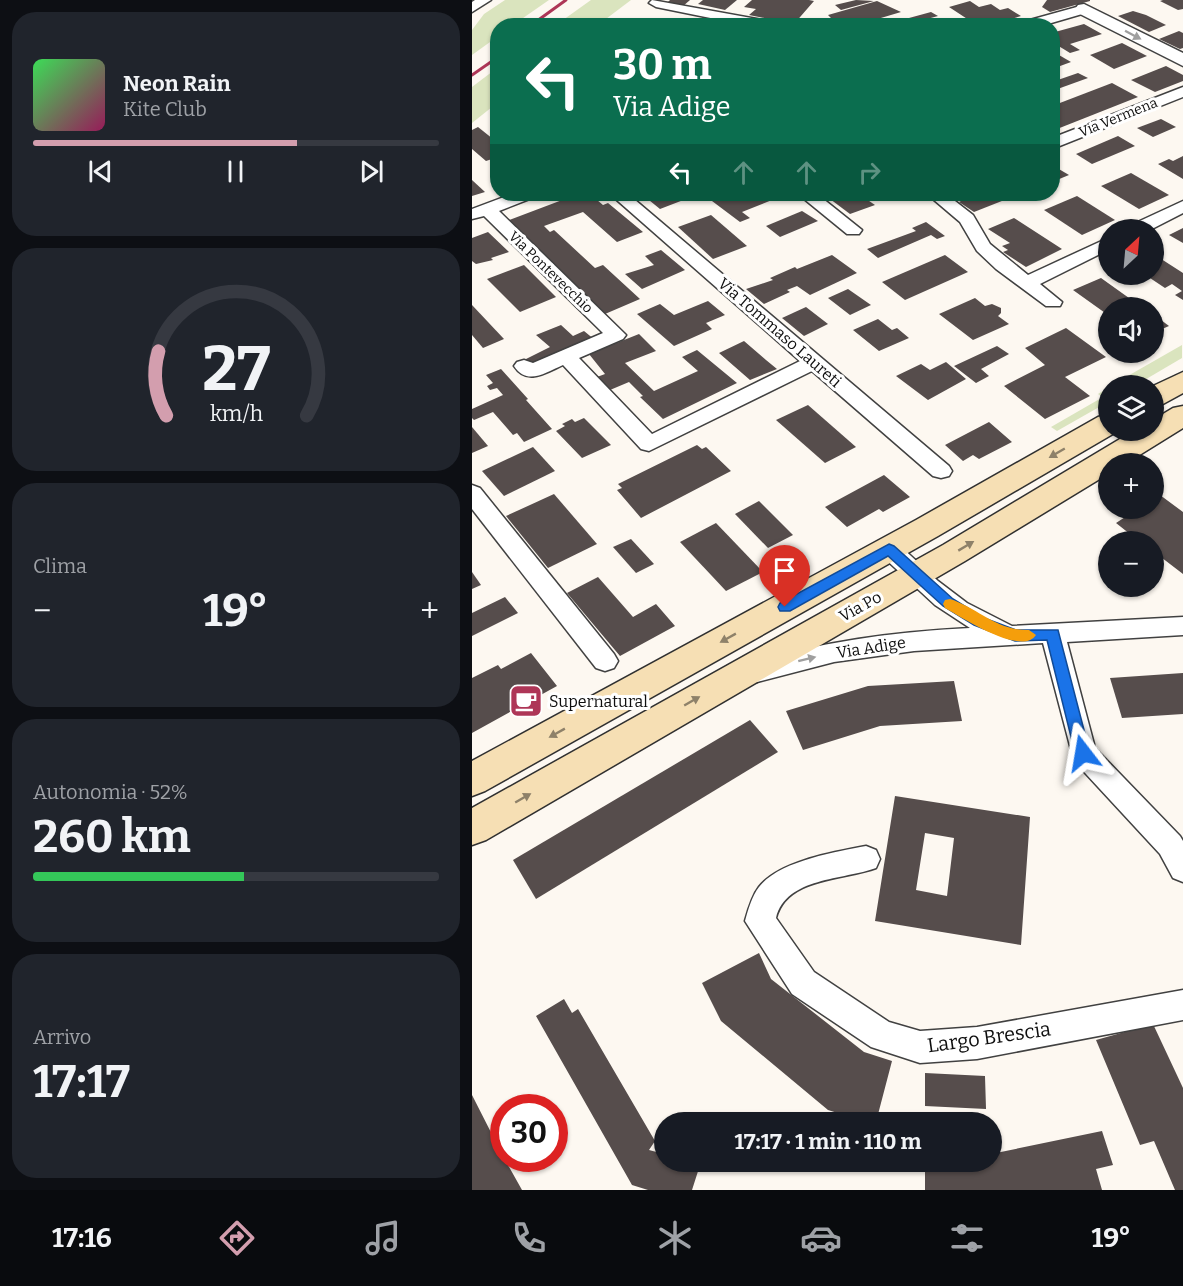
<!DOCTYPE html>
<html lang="it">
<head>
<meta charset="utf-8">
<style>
	body { margin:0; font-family:Bitter,serif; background:#20242c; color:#f1f3f6; height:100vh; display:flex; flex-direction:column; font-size:22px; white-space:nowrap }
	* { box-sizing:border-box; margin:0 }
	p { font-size:20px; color:#9ea1a6 }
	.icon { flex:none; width:33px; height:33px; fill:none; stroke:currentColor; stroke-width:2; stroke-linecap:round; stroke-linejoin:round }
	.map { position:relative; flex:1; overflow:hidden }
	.side { display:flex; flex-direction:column; gap:12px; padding:12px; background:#0d0f14; width:472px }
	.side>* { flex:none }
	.top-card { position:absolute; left:18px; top:18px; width:570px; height:183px; border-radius:24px; box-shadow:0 2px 4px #0004; background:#0b6e4f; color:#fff; overflow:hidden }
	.needle { width:39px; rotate:26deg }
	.buttons { position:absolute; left:626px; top:219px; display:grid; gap:12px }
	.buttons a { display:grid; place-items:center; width:66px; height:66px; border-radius:50%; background:#171b24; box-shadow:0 2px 4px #0004; font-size:30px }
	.speed { position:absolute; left:18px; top:1094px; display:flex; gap:12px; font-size:30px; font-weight:700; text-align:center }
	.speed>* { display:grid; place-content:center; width:78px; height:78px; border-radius:50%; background:#171b24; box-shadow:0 2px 4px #0004; line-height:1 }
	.speed .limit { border:9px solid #d22; background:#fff; color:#111 }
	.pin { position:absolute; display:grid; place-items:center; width:51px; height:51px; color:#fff; margin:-62px -26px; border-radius:50% 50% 50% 0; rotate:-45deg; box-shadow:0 0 6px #0007 }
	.pin .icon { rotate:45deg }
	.me { position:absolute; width:66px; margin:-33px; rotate:346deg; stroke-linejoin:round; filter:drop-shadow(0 0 4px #0008) }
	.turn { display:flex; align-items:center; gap:21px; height:126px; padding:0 24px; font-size:27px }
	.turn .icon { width:78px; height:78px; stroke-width:2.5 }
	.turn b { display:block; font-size:42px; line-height:51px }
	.lanes { display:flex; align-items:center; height:57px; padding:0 24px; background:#0003; justify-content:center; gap:30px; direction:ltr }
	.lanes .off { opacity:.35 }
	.big { font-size:45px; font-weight:700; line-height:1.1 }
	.side .card { flex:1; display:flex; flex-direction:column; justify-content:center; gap:9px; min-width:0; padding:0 21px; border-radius:24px; background:#20242c }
	.side .dial { align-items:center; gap:0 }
	.dial svg { height:156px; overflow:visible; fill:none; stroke:#363941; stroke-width:7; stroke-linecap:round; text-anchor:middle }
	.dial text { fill:#f1f3f6; stroke:none }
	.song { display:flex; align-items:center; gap:18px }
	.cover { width:72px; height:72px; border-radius:9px; background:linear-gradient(135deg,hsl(130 70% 55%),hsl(330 70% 35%)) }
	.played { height:6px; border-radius:3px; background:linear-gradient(90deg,#d39eae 65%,#363941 65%) }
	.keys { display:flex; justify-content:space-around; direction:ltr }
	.heat { display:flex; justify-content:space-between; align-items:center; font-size:33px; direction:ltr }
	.charge { height:9px; border-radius:4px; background:linear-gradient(90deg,#34c759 52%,#363941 0) }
	.trip { position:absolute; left:182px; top:1112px; width:348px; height:60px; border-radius:30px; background:#171b24; box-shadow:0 2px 4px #0004; font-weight:700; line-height:60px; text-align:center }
	.tab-bar { display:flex; height:96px; justify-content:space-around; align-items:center; background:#090b0e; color:#9ea1a6 }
	.tab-bar .icon { width:42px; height:42px }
	.tab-bar .on { color:#d39eae }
	.tab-bar b { font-size:27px; color:#f1f3f6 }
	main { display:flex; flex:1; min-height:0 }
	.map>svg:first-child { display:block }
	.green { fill:#dae4be }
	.building { fill:#564d4c; fill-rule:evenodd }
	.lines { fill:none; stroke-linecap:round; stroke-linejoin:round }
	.minor-casing { stroke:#414141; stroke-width:3 }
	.tertiary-casing { stroke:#414141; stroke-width:3 }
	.secondary-casing { stroke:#303030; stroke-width:3 }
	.minor { fill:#fff; fill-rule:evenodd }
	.tertiary { fill:#fff; fill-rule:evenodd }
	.secondary { fill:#f6dfb4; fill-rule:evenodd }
	.rail { stroke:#ae3657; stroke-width:3 }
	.oneway { fill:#9f9f9f }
	.oneway2 { fill:#8e8169 }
	.route { fill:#1a73e8; stroke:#114b97; stroke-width:1.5 }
	.slow { fill:#f59e0b }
	.labels { text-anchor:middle; stroke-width:6; stroke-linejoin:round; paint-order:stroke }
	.far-street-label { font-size:14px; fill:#0e0e0e; stroke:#fff }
	.street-label { font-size:16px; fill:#0e0e0e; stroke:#fff }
	.poi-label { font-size:16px; fill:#0e0e0e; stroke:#fff; text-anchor:start }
	.near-street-label { font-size:20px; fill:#0e0e0e; stroke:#fff }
</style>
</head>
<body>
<main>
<section class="side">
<div class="card">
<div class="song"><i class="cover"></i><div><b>Neon Rain</b><p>Kite Club</p></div></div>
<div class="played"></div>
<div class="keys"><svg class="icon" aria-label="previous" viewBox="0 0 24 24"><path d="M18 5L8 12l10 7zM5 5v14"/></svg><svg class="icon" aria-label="pause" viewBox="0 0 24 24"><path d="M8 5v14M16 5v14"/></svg><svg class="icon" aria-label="next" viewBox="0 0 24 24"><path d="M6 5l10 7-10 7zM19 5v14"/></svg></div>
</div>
<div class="card dial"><svg viewBox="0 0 100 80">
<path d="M14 69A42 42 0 1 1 86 69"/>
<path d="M14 69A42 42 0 0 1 10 36" stroke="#d39eae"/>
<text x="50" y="56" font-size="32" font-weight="700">27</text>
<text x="50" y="72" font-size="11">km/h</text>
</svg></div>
<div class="card"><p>Clima</p>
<div class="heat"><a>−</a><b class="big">19°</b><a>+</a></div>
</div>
<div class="card"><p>Autonomia · 52%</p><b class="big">260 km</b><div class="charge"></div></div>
<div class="card"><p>Arrivo</p><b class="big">17:17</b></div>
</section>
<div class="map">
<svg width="711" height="1190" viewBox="0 0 711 1190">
	<rect width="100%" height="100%" fill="#fdf8f1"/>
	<g class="green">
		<polygon points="33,0 77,0 41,25 26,26 25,37 0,55 0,30 12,14"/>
		<polygon points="119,0 159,0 126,25 84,25"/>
		<polygon points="25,68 25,103 0,123 0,87"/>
		<polygon points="710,345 710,358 664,385 640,385"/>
		<polygon points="636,388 636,402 585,431 579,427 631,397 626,394"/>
	</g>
	<g class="building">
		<polygon points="198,0 218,0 210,7 194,4"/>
		<polygon points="231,0 265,0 253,10 226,4"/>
		<polygon points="280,0 337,0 342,1 322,24 277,15 284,9 272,7"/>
		<polygon points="384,0 402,1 369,10 363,5"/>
		<polygon points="575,0 618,0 618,1 578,12 570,7"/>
		<polygon points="691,0 711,0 711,9 706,10 688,1"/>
		<polygon points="405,1 429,12 382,26 352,26 356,24 350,20 359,18 356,15"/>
		<polygon points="498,1 507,7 519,4 528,10 536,8 549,16 515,26 506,26 477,7"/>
		<polygon points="661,11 674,15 694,25 677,32 646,16"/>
		<polygon points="459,12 466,16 444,22 437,18"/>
		<polygon points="186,18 216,24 216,26 177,26"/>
		<polygon points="612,24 630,34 598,44 608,50 598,53 580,42 580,31 583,32"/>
		<polygon points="707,31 711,33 711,48 708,49 687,39"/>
		<polygon points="650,43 675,56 642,69 618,55"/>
		<polygon points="580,51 599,62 580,69"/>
		<polygon points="694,66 711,75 711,81 683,92 659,80"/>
		<polygon points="606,73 616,78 580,91 580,82"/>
		<polygon points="640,83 666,97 580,131 580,106"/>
		<polygon points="689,119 704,127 681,137 665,128"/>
		<polygon points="6,127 26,143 26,150 20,152 26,157 14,161 0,149 0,130"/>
		<polygon points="646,136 663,146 620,164 604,154"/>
		<polygon points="711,156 711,179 686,164 697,159 701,161"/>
		<polygon points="580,165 597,175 580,182"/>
		<polygon points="659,173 697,195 667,209 629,186"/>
		<polygon points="0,180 13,192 0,196"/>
		<polygon points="106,194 118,194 131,205 136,203 171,232 145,242 111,212 72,226 78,232 82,230 123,268 131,265 168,299 133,314 35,221"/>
		<polygon points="163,194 208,194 214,199 188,209 172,196 167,198"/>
		<polygon points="249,194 307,194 310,196 270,212 278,218 268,222 240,201 253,196"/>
		<polygon points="371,194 387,194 403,205 378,214 358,199"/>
		<polygon points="503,194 535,194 540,197 502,212 487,202"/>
		<polygon points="605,196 643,220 610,235 572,210"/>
		<polygon points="330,211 346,221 308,237 294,226"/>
		<polygon points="239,215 275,246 241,259 206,227"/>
		<polygon points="542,218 590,249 554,267 531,252 536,250 530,246 538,243 516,229"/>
		<polygon points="454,222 473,236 465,239 459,235 406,258 395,249 444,231 440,228"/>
		<polygon points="711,228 711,243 697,235"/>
		<polygon points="16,232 37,252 19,258 21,260 4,264 0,261 0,238"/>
		<polygon points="189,250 213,270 170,289 153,274 182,265 173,256"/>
		<polygon points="360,255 385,273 338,295 325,286 315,290 318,292 292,304 274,289 301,280 298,278 323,267 325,269"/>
		<polygon points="473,255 496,272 433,300 410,282"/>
		<polygon points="683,255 711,273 711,300 703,295 710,291 700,284 693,288 672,274 681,274 681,256"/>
		<polygon points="52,265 84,297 48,312 15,279"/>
		<polygon points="629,278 671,308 636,308 636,315 601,290"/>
		<polygon points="376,289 399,305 378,315 356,298"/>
		<polygon points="503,298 513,306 520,304 529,308 529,313 526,316 537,324 501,340 467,314"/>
		<polygon points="236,301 253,315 234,323 240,329 202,346 165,314 188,304 202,315"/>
		<polygon points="0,305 32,339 11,348 0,335"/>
		<polygon points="334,307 356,324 332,336 310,318"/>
		<polygon points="681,314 697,326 681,333"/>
		<polygon points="406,319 420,330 425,328 437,338 407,351 381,330"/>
		<polygon points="89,325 101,336 112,331 123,340 61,369 52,360 78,347 64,335"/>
		<polygon points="594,328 634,357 593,377 618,396 573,419 532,386 573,365 553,348"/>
		<polygon points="167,334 184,351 153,363 182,391 226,371 210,357 225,350 265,383 191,419 168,397 171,396 157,382 138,390 125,377 133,374 117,354"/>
		<polygon points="272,341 294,360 305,369 278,380 247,353"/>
		<polygon points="525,346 537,354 509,369 517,376 504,383 482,366"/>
		<polygon points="474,362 494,379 456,400 424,376 449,364 458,370"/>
		<polygon points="29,369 56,399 54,400 80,429 52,442 45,433 41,435 21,412 2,420 0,418 0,409 31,395 25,388 18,390 15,386 21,383 14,375"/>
		<polygon points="336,405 384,447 353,463 304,420"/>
		<polygon points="112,418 139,445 110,458 84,431 93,426 90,424 100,419 103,422"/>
		<polygon points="517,422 540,442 507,459 501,455 491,461 473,445"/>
		<polygon points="0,427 16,446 0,453"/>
		<polygon points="225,445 230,449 234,447 259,471 169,518 145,490 150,488 146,484"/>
		<polygon points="61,447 83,471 32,496 10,471"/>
		<polygon points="412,475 438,497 411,512 407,509 375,527 353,507"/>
		<polygon points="82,494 125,544 76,568 34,516"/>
		<polygon points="688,495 711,512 711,574 681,551 681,542 668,542 644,523 667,508 681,508 681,500"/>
		<polygon points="287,501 321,535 296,548 263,514"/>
		<polygon points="244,523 291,572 254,591 208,542"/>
		<polygon points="159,539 182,564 164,573 141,547"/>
		<polygon points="0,572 9,585 0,589"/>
		<polygon points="126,577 161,617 184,604 203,626 148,656 95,593"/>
		<polygon points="33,597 46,613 0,636 0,613"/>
		<polygon points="59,653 85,686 0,733 0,678 26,665 29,669"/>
		<polygon points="711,673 711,714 650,718 638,678"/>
		<polygon points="482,681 490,721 408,726 331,750 314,711 396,686"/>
		<polygon points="278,720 306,752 64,899 41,860"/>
		<path d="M 423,796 L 558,817 L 549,945 L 403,921 ZM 453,833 L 482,838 L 475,896 L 444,890 Z"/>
		<polygon points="287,953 299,979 392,1052 420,1061 404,1122 394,1122 356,1110 249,1021 230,983"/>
		<polygon points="92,999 100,1013 106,1009 183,1141 177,1150 192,1154 192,1161 214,1161 228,1165 220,1190 176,1190 160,1185 64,1016"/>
		<polygon points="681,1024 711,1088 711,1190 703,1190 682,1141 668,1145 624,1040"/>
		<polygon points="453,1073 513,1076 514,1109 453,1106"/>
		<polygon points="0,1095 32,1158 50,1190 0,1190"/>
		<polygon points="630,1131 641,1165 624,1169 630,1190 453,1190 453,1161 519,1161 519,1154"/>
	</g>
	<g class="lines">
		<g class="minor-casing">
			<g id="minor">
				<polygon points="3,0 19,0 0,12 0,2"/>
				<polygon points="180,0 302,22 309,26 278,26 184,7 177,3"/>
				<polygon points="612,5 619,9 617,12 569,26 545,26 547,23"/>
				<polygon points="711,87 711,97 580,149 580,138"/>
				<path d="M 40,194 L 63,194 L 60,198 L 27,211 L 154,335 L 151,339 L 107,358 L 180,434 L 328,361 L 138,194 L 156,194 L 477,466 L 480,471 L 477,476 L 469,478 L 461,476 L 340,371 L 177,451 L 169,449 L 91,365 C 73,373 55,386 42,366 L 45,362 L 52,360 L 61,363 L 131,333 L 12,216 L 0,219 L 0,209 Z"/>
				<polygon points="326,194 345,194 390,230 387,234 375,234"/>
				<polygon points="455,194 474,194 501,215 518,244 556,275 636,238 636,250 568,284 590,302 588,306 574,306 524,269 505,251 488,222"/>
				<polygon points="711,201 711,213 678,230 655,230 657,226"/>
				<polygon points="0,485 8,488 142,654 146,661 142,668 133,671 124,668 0,509"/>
				<path d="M 417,541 L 425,543 L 466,581 L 495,603 L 540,626 L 711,617 L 711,635 L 595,642 L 623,748 L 708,836 L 711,841 L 711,882 L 701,878 L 688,854 L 602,761 L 571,643 L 442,651 L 362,662 L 285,682 L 276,679 L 272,672 L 276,665 C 348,641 423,632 498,628 L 463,605 L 409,555 L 405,549 L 409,543 Z"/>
				<path d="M 394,846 L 404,850 L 408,859 L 404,868 C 372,880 314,877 304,918 L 342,972 L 417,1022 L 448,1031 L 505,1027 L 711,990 L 711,1020 L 505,1059 L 448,1063 L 399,1047 L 320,994 L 273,921 C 276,910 280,896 287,887 C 307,861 363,852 394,846 Z"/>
			</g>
		</g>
		<g class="tertiary-casing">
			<polygon id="tertiary" points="612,4 711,53 711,66 606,13 603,9 606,5"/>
		</g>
		<g class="secondary-casing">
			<g id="secondary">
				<polygon points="711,372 711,393 691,404 681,407 681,386"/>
				<polygon points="711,406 711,428 653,464 636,464 636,474 493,561 14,840 0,845 0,808 471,545 663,430 681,430 681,420 701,408"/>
				<polygon points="636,414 636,430 646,431 466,536 13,791 0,796 0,761 444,520 626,417"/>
			</g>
		</g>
		<use href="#minor" class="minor"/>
		<use href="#tertiary" class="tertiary"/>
		<use href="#secondary" class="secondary"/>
		<g class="rail">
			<polyline points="58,26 94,0"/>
			<polyline points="0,75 26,57"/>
		</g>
	</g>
	<defs><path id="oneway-solid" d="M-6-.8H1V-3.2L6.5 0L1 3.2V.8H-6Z" transform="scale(1.5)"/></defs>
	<g class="oneway">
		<use href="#oneway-solid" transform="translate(661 35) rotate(28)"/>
		<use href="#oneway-solid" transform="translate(335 659) rotate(-14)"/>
	</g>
	<g class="oneway2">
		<use href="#oneway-solid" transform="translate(585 453) rotate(150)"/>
		<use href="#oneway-solid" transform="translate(494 546) rotate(-31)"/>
		<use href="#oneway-solid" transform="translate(256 638) rotate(151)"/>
		<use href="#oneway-solid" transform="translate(220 701) rotate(-30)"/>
		<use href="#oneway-solid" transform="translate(85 733) rotate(151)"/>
		<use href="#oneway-solid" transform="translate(51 798) rotate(-30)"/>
	</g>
	<polygon class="route" points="417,544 422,546 481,599 512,618 544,630 586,630 618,753 616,758 611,760 605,758 603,753 575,640 543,641 502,625 471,606 416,556 318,611 308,611 306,607 308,603"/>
	<path class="slow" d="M 478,599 C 506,608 525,631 557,630 L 564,635 C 550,657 489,617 473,608 L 471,604 L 473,600 Z"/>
	<defs>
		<g id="cafe-square" transform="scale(1.725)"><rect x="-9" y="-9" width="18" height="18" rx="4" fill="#ae3657" stroke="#fff"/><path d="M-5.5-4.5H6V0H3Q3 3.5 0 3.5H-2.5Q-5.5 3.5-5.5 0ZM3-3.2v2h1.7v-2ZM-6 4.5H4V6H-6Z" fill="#fff"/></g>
	</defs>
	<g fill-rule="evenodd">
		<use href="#cafe-square" x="54" y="701"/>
	</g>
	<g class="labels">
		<g class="far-street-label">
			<text transform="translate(646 117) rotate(-22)" y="5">Via Vermena</text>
			<text transform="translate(79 272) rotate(44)" y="5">Via Pontevecchio</text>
		</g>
		<g class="street-label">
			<text transform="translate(308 332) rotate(41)" y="6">Via Tommaso Laureti</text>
			<text transform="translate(388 606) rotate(-29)" y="6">Via Po</text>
			<text transform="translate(399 647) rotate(-9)" y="6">Via Adige</text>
		</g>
		<g class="poi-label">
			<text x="77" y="707">Supernatural</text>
		</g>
		<g class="near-street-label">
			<text transform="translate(517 1037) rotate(-8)" y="7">Largo Brescia</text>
		</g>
	</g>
</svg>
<div class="buttons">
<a><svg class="needle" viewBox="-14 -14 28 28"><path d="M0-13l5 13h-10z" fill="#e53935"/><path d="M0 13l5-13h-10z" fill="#9ea1a6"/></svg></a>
<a><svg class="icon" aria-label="sound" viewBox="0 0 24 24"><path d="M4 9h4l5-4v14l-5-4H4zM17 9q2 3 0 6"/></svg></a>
<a><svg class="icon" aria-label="layers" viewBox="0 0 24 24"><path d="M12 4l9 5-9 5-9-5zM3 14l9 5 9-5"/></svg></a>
<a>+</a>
<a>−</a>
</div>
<div class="speed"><div class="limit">30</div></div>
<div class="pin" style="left:313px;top:607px;background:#d93025"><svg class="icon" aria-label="arrive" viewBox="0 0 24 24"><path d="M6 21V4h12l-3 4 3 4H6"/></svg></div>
<svg class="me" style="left:611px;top:753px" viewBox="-20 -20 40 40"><path d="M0-17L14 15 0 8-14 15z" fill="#1a73e8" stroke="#fff" stroke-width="4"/></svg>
<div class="trip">17:17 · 1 min · 110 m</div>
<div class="top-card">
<div class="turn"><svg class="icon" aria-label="left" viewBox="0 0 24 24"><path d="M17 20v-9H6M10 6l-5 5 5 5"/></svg><div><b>30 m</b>Via Adige</div></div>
<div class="lanes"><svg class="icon" aria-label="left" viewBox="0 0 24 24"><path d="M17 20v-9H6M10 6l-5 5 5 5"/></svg><svg class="icon off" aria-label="ahead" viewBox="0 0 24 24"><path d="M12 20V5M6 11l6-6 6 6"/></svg><svg class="icon off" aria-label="ahead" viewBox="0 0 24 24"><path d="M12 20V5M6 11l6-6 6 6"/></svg><svg class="icon off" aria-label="right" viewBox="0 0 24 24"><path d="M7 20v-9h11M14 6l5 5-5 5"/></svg></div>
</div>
</div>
</main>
<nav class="tab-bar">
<b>17:16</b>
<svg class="icon on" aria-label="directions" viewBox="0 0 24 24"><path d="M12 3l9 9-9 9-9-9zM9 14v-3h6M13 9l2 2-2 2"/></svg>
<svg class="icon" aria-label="music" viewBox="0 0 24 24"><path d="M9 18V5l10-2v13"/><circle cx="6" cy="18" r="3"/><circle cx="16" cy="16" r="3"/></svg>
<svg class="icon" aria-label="phone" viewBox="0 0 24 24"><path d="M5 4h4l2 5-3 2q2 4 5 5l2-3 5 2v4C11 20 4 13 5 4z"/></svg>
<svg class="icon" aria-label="climate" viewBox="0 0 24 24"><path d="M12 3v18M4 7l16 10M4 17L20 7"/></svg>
<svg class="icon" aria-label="car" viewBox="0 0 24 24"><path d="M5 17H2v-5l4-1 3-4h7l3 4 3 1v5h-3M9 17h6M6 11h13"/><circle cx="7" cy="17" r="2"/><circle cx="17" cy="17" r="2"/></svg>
<svg class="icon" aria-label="filters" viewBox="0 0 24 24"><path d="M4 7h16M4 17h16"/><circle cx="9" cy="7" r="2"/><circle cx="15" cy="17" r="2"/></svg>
<b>19°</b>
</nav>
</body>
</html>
